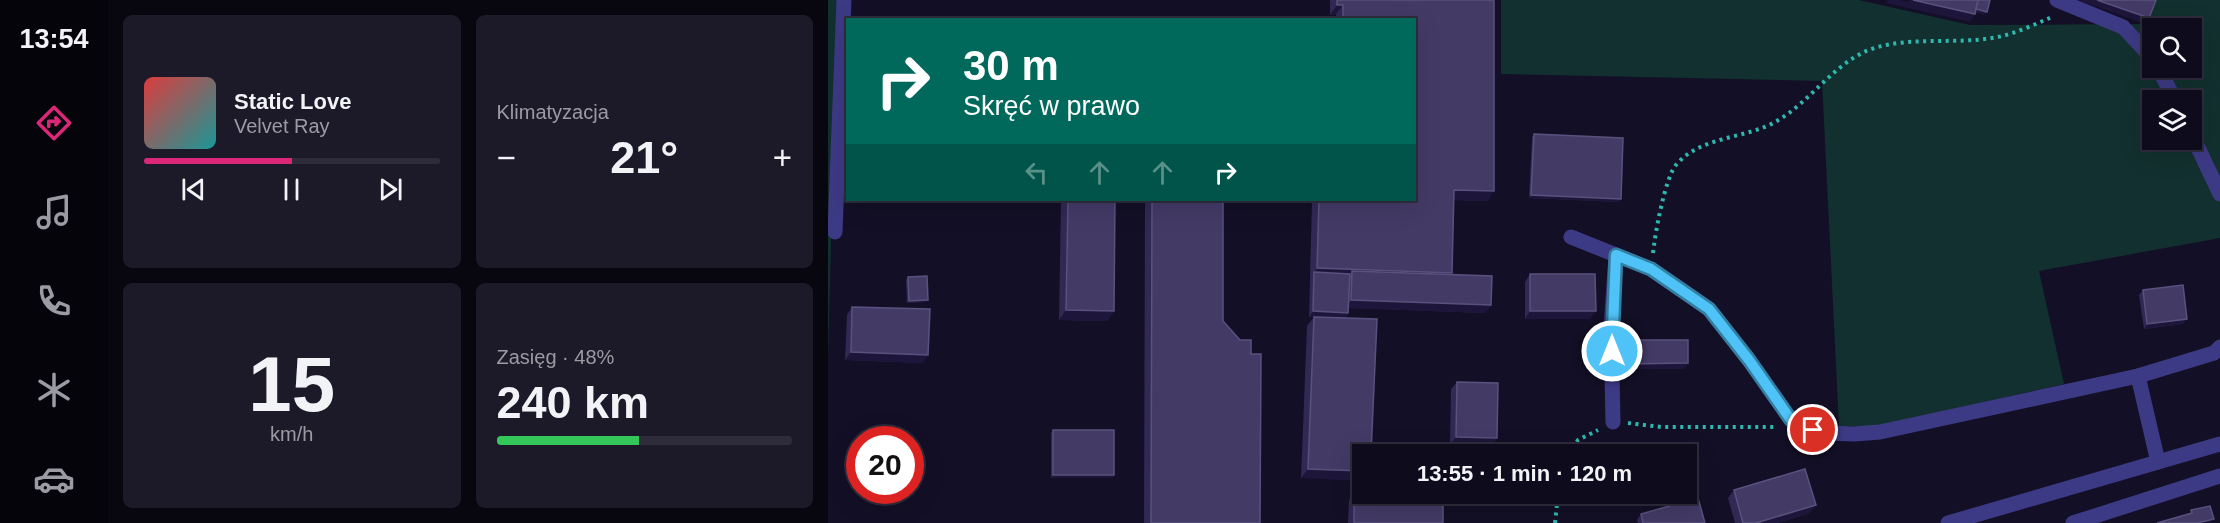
<!DOCTYPE html>
<html lang="pl">
<head>
<meta charset="utf-8">
<style>
	body { margin:0; font-family:Arial,sans-serif; background:#1c1929; color:#f1f3f6; height:100vh; display:flex; flex-direction:column; font-size:22px; white-space:nowrap }
	* { box-sizing:border-box; margin:0 }
	p { font-size:20px; color:#9b9ba3 }
	.icon { flex:none; width:33px; height:33px; fill:none; stroke:currentColor; stroke-width:2; stroke-linecap:round; stroke-linejoin:round }
	.map { position:relative; flex:1; overflow:hidden }
	.side { display:flex; flex-direction:column; gap:15px; padding:15px; background:#08060f; width:720px }
	.side>* { flex:none }
	.banner { position:absolute; left:18px; top:18px; width:570px; height:183px; border-radius:0px; box-shadow:0 6px 24px #0002,0 0 0 2px #2e2b3b; background:#00695c; color:#fff; overflow:hidden }
	.buttons { position:absolute; left:1314px; top:18px; display:grid; gap:12px }
	.buttons a { display:grid; place-items:center; width:60px; height:60px; border-radius:0px; background:#0e0b1c; box-shadow:0 6px 24px #0002,0 0 0 2px #2e2b3b; font-size:30px }
	.speed { position:absolute; left:18px; top:426px; display:flex; gap:12px; font-size:30px; font-weight:700; text-align:center }
	.speed>* { display:grid; place-content:center; width:78px; height:78px; border-radius:50%; background:#0e0b1c; box-shadow:0 6px 24px #0002,0 0 0 2px #2e2b3b; line-height:1 }
	.speed .limit { border:9px solid #d22; background:#fff; color:#111 }
	.pin { position:absolute; display:grid; place-items:center; width:51px; height:51px; color:#fff; margin:-26px; border:3px solid #fff; border-radius:50%; box-shadow:0 2px 6px #0007 }
	.me { position:absolute; width:66px; margin:-33px; rotate:0deg; stroke-linejoin:round; filter:drop-shadow(0 0 4px #0008) }
	.turn { display:flex; align-items:center; gap:21px; height:126px; padding:0 18px; font-size:27px }
	.turn .icon { width:78px; height:78px; stroke-width:2.5 }
	.turn b { display:block; font-size:42px; line-height:51px }
	.lanes { display:flex; align-items:center; height:57px; padding:0 18px; background:#0003; justify-content:center; gap:30px; direction:ltr }
	.lanes .off { opacity:.35 }
	.big { font-size:45px; font-weight:700; line-height:1.1 }
	.side .tile { flex:1; display:flex; flex-direction:column; justify-content:center; gap:9px; min-width:0; padding:0 21px; border-radius:9px; background:#1c1929 }
	.side .dial { align-items:center; gap:0 }
	.dial b { font-size:78px; line-height:1 }
	.song { display:flex; align-items:center; gap:18px }
	.cover { width:72px; height:72px; border-radius:9px; background:linear-gradient(135deg,hsl(0 70% 55%),hsl(180 70% 35%)) }
	.played { height:6px; border-radius:3px; background:linear-gradient(90deg,#db2777 50%,#2e2b3b 50%) }
	.keys { display:flex; justify-content:space-around; direction:ltr }
	.heat { display:flex; justify-content:space-between; align-items:center; font-size:33px; direction:ltr }
	.charge { height:9px; border-radius:4px; background:linear-gradient(90deg,#34c759 48%,#2e2b3b 0) }
	.side .tiles { flex:1; display:grid; gap:15px; grid-template-columns:repeat(2,1fr) }
	.trip { position:absolute; left:524px; top:444px; width:345px; height:60px; border-radius:0px; background:#0e0b1c; box-shadow:0 6px 24px #0002,0 0 0 2px #2e2b3b; font-weight:700; line-height:60px; text-align:center }
	main { display:flex; flex:1; min-height:0 }
	.tab-bar { display:flex; flex-direction:column; width:108px; justify-content:space-around; align-items:center; background:#06040b; color:#9b9ba3 }
	.tab-bar .icon { width:42px; height:42px }
	.tab-bar .selected { color:#db2777 }
	.tab-bar b { font-size:27px; color:#f1f3f6 }
	.map>svg:first-child { display:block }
	.green { fill:#12302f; fill-rule:evenodd }
	.lines { fill:none; stroke-linecap:round; stroke-linejoin:round }
	.path { stroke:#2fb8b0; stroke-width:4; stroke-dasharray:3 4.5; stroke-linecap:butt }
	.minor { stroke:#3d3a85; stroke-width:15 }
	.wall { fill:#312854 }
	.shaded-wall { fill:#1d163a }
	.building { fill:#433a66; stroke:#5a527e; stroke-width:1.5 }
	.route-casing { stroke:#337fa1; stroke-width:15 }
	.route { stroke:#4fc3f7; stroke-width:10 }
</style>
</head>
<body>
<main>
<nav class="tab-bar">
<b>13:54</b>
<svg class="icon selected" aria-label="directions" viewBox="0 0 24 24"><path d="M12 3l9 9-9 9-9-9zM9 14v-3h6M13 9l2 2-2 2"/></svg>
<svg class="icon" aria-label="music" viewBox="0 0 24 24"><path d="M9 18V5l10-2v13"/><circle cx="6" cy="18" r="3"/><circle cx="16" cy="16" r="3"/></svg>
<svg class="icon" aria-label="phone" viewBox="0 0 24 24"><path d="M5 4h4l2 5-3 2q2 4 5 5l2-3 5 2v4C11 20 4 13 5 4z"/></svg>
<svg class="icon" aria-label="climate" viewBox="0 0 24 24"><path d="M12 3v18M4 7l16 10M4 17L20 7"/></svg>
<svg class="icon" aria-label="car" viewBox="0 0 24 24"><path d="M5 17H2v-5l4-1 3-4h7l3 4 3 1v5h-3M9 17h6M6 11h13"/><circle cx="7" cy="17" r="2"/><circle cx="17" cy="17" r="2"/></svg>
</nav>
<section class="side">
<div class="tiles">
<div class="tile">
<div class="song"><i class="cover"></i><div><b>Static Love</b><p>Velvet Ray</p></div></div>
<div class="played"></div>
<div class="keys"><svg class="icon" aria-label="previous" viewBox="0 0 24 24"><path d="M18 5L8 12l10 7zM5 5v14"/></svg><svg class="icon" aria-label="pause" viewBox="0 0 24 24"><path d="M8 5v14M16 5v14"/></svg><svg class="icon" aria-label="next" viewBox="0 0 24 24"><path d="M6 5l10 7-10 7zM19 5v14"/></svg></div>
</div>
<div class="tile"><p>Klimatyzacja</p>
<div class="heat"><a>−</a><b class="big">21°</b><a>+</a></div>
</div>
<div class="tile dial"><b>15</b><p>km/h</p></div>
<div class="tile"><p>Zasięg · 48%</p><b class="big">240 km</b><div class="charge"></div></div>
</div>
</section>
<div class="map">
<svg width="1392" height="523" viewBox="0 0 1392 523">
	<rect width="100%" height="100%" fill="#130f26"/>
	<g class="green">
		<polygon points="0,0 9,0 0,361"/>
		<path d="M 673,0 L 1031,0 L 1142,25 L 1317,24 L 1325,0 L 1392,0 L 1392,238 L 1211,271 L 1236,384 L 1047,427 L 1011,426 L 994,81 L 673,74 ZM 1324,28 L 1364,28 L 1364,68 L 1324,68 ZM 1324,100 L 1364,100 L 1364,140 L 1324,140 Z"/>
	</g>
	<g class="lines">
		<g class="path">
			<path d="M 825,253 C 827,234 837,178 848,165 C 872,136 917,139 947,122 C 984,102 1008,58 1050,47 C 1087,37 1127,44 1164,38 C 1185,35 1205,25 1224,17"/>
			<polyline points="800,423 833,427 948,427"/>
			<polyline points="740,454 750,440 770,430"/>
			<polyline points="727,523 730,494"/>
		</g>
		<g class="minor">
			<polyline points="1229,0 1295,27 1324,58"/>
			<polyline points="1330,68 1347,100"/>
			<polyline points="1364,135 1392,194"/>
			<polyline points="7,232 16,0"/>
			<polyline points="743,237 823,269 881,309 921,360 963,420 973,428 997,433 1026,434 1052,432 1310,376 1386,353 1392,347"/>
			<polyline points="1310,376 1330,462"/>
			<polyline points="785,422 783,328 788,255"/>
			<polyline points="1120,523 1392,444"/>
			<polyline points="1245,523 1392,476"/>
		</g>
	</g>
	<g class="wall">
		<polygon points="502,0 666,0 660,201 625,200 623,275 663,305 657,313 521,308 520,313 517,318 543,454 473,478 479,326 486,317 481,317 484,200 586,200 586,20 508,20 508,14 502,15"/>
		<polygon points="706,134 793,199 791,202 701,198 704,137"/>
		<polygon points="233,200 287,200 286,311 279,321 231,320"/>
		<polygon points="317,200 395,200 395,321 423,354 432,523 316,523"/>
		<polygon points="702,274 762,319 697,319 697,282"/>
		<polygon points="80,277 98,302 79,303 78,280"/>
		<polygon points="1315,290 1355,324 1316,329 1311,295"/>
		<polygon points="24,307 95,363 17,360 19,315"/>
		<polygon points="799,340 860,363 856,369 795,369 795,346"/>
		<polygon points="629,382 669,438 663,446 622,445 623,389"/>
		<polygon points="225,430 286,475 284,478 223,478 223,433"/>
		<polygon points="906,490 982,513 949,523 907,523 900,498"/>
		<polygon points="526,492 615,523 520,523 521,500"/>
		<polygon points="813,514 877,523 810,523 809,520"/>
	</g>
	<g class="shaded-wall">
		<polygon points="1060,0 1072,0 1080,2 1082,0 1085,0 1147,14 1142,22 1058,3"/>
		<polygon points="1250,0 1269,0 1321,18 1317,24"/>
		<polygon points="509,5 515,5 508,14 502,15"/>
		<polygon points="1146,9 1159,12 1157,15 1144,12"/>
		<polygon points="626,190 666,191 660,201 619,200"/>
		<polygon points="703,195 793,199 791,202 701,198"/>
		<polygon points="489,268 624,273 617,283 524,271 518,279 486,272"/>
		<polygon points="100,300 98,302 79,303 81,301"/>
		<polygon points="523,300 663,305 657,313 517,308"/>
		<polygon points="238,310 286,311 279,321 231,320"/>
		<polygon points="485,311 520,313 517,318 481,317"/>
		<polygon points="702,311 768,311 762,319 697,319"/>
		<polygon points="1359,319 1355,324 1316,329 1319,324"/>
		<polygon points="23,352 100,355 95,363 17,360"/>
		<polygon points="860,363 856,369 795,369 798,364"/>
		<polygon points="628,437 669,438 663,446 622,445"/>
		<polygon points="480,469 534,471 534,481 473,478"/>
		<polygon points="225,475 286,475 284,478 223,478"/>
		<polygon points="988,505 982,513 949,523 928,523"/>
		<polygon points="1386,519 1382,523 1369,523"/>
	</g>
	<g class="building">
		<polygon points="509,0 666,0 666,191 626,190 624,273 489,268 491,200 586,200 586,20 515,20 515,5 509,5"/>
		<polygon points="1085,0 1150,0 1147,14"/>
		<polygon points="1150,0 1162,0 1159,12 1148,9"/>
		<polygon points="1269,0 1328,0 1321,18"/>
		<polygon points="706,134 795,138 793,199 703,195"/>
		<polygon points="240,200 287,200 286,311 238,310"/>
		<polygon points="324,200 395,200 395,321 412,340 423,340 423,354 433,354 432,523 323,523"/>
		<polygon points="524,271 664,276 663,305 523,300"/>
		<polygon points="486,272 522,274 520,313 485,311"/>
		<polygon points="702,274 767,274 768,311 702,311"/>
		<polygon points="99,276 100,300 81,301 80,277"/>
		<polygon points="1355,285 1359,319 1319,324 1315,290"/>
		<polygon points="24,307 102,309 100,355 23,352"/>
		<polygon points="486,317 549,319 543,454 534,454 534,471 480,469"/>
		<polygon points="799,340 860,340 860,363 798,364"/>
		<polygon points="629,382 670,383 669,438 628,437"/>
		<rect x="225" y="430" width="61" height="45"/>
		<polygon points="977,469 988,505 928,523 915,523 906,490"/>
		<polygon points="526,492 534,492 534,494 615,494 615,523 526,523"/>
		<polygon points="870,498 877,523 815,523 813,514"/>
		<polygon points="1382,506 1386,519 1369,523 1329,523 1364,513 1363,510"/>
	</g>
	<g class="lines">
		<g class="route-casing">
			<polyline id="route" points="784,351 788,255 823,269 881,309 921,360 963,420 973,428 985,430"/>
		</g>
		<use href="#route" class="route"/>
	</g>
</svg>
<div class="buttons">
<a><svg class="icon" aria-label="search" viewBox="0 0 24 24"><circle cx="10" cy="10" r="6"/><path d="M15 15l6 6"/></svg></a>
<a><svg class="icon" aria-label="layers" viewBox="0 0 24 24"><path d="M12 4l9 5-9 5-9-5zM3 14l9 5 9-5"/></svg></a>
</div>
<div class="speed"><div class="limit">20</div></div>
<div class="pin" style="left:985px;top:430px;background:#d93025"><svg class="icon" aria-label="arrive" viewBox="0 0 24 24"><path d="M6 21V4h12l-3 4 3 4H6"/></svg></div>
<svg class="me" style="left:784px;top:351px" viewBox="-20 -20 40 40"><circle r="17" fill="#4fc3f7" stroke="#fff" stroke-width="3"/><path d="M0-11L8 9 0 5-8 9z" fill="#fff"/></svg>
<div class="trip">13:55 · 1 min · 120 m</div>
<div class="banner">
<div class="turn"><svg class="icon" aria-label="right" viewBox="0 0 24 24"><path d="M7 20v-9h11M14 6l5 5-5 5"/></svg><div><b>30 m</b>Skręć w prawo</div></div>
<div class="lanes"><svg class="icon off" aria-label="left" viewBox="0 0 24 24"><path d="M17 20v-9H6M10 6l-5 5 5 5"/></svg><svg class="icon off" aria-label="ahead" viewBox="0 0 24 24"><path d="M12 20V5M6 11l6-6 6 6"/></svg><svg class="icon off" aria-label="ahead" viewBox="0 0 24 24"><path d="M12 20V5M6 11l6-6 6 6"/></svg><svg class="icon" aria-label="right" viewBox="0 0 24 24"><path d="M7 20v-9h11M14 6l5 5-5 5"/></svg></div>
</div>
</div>
</main>
</body>
</html>
